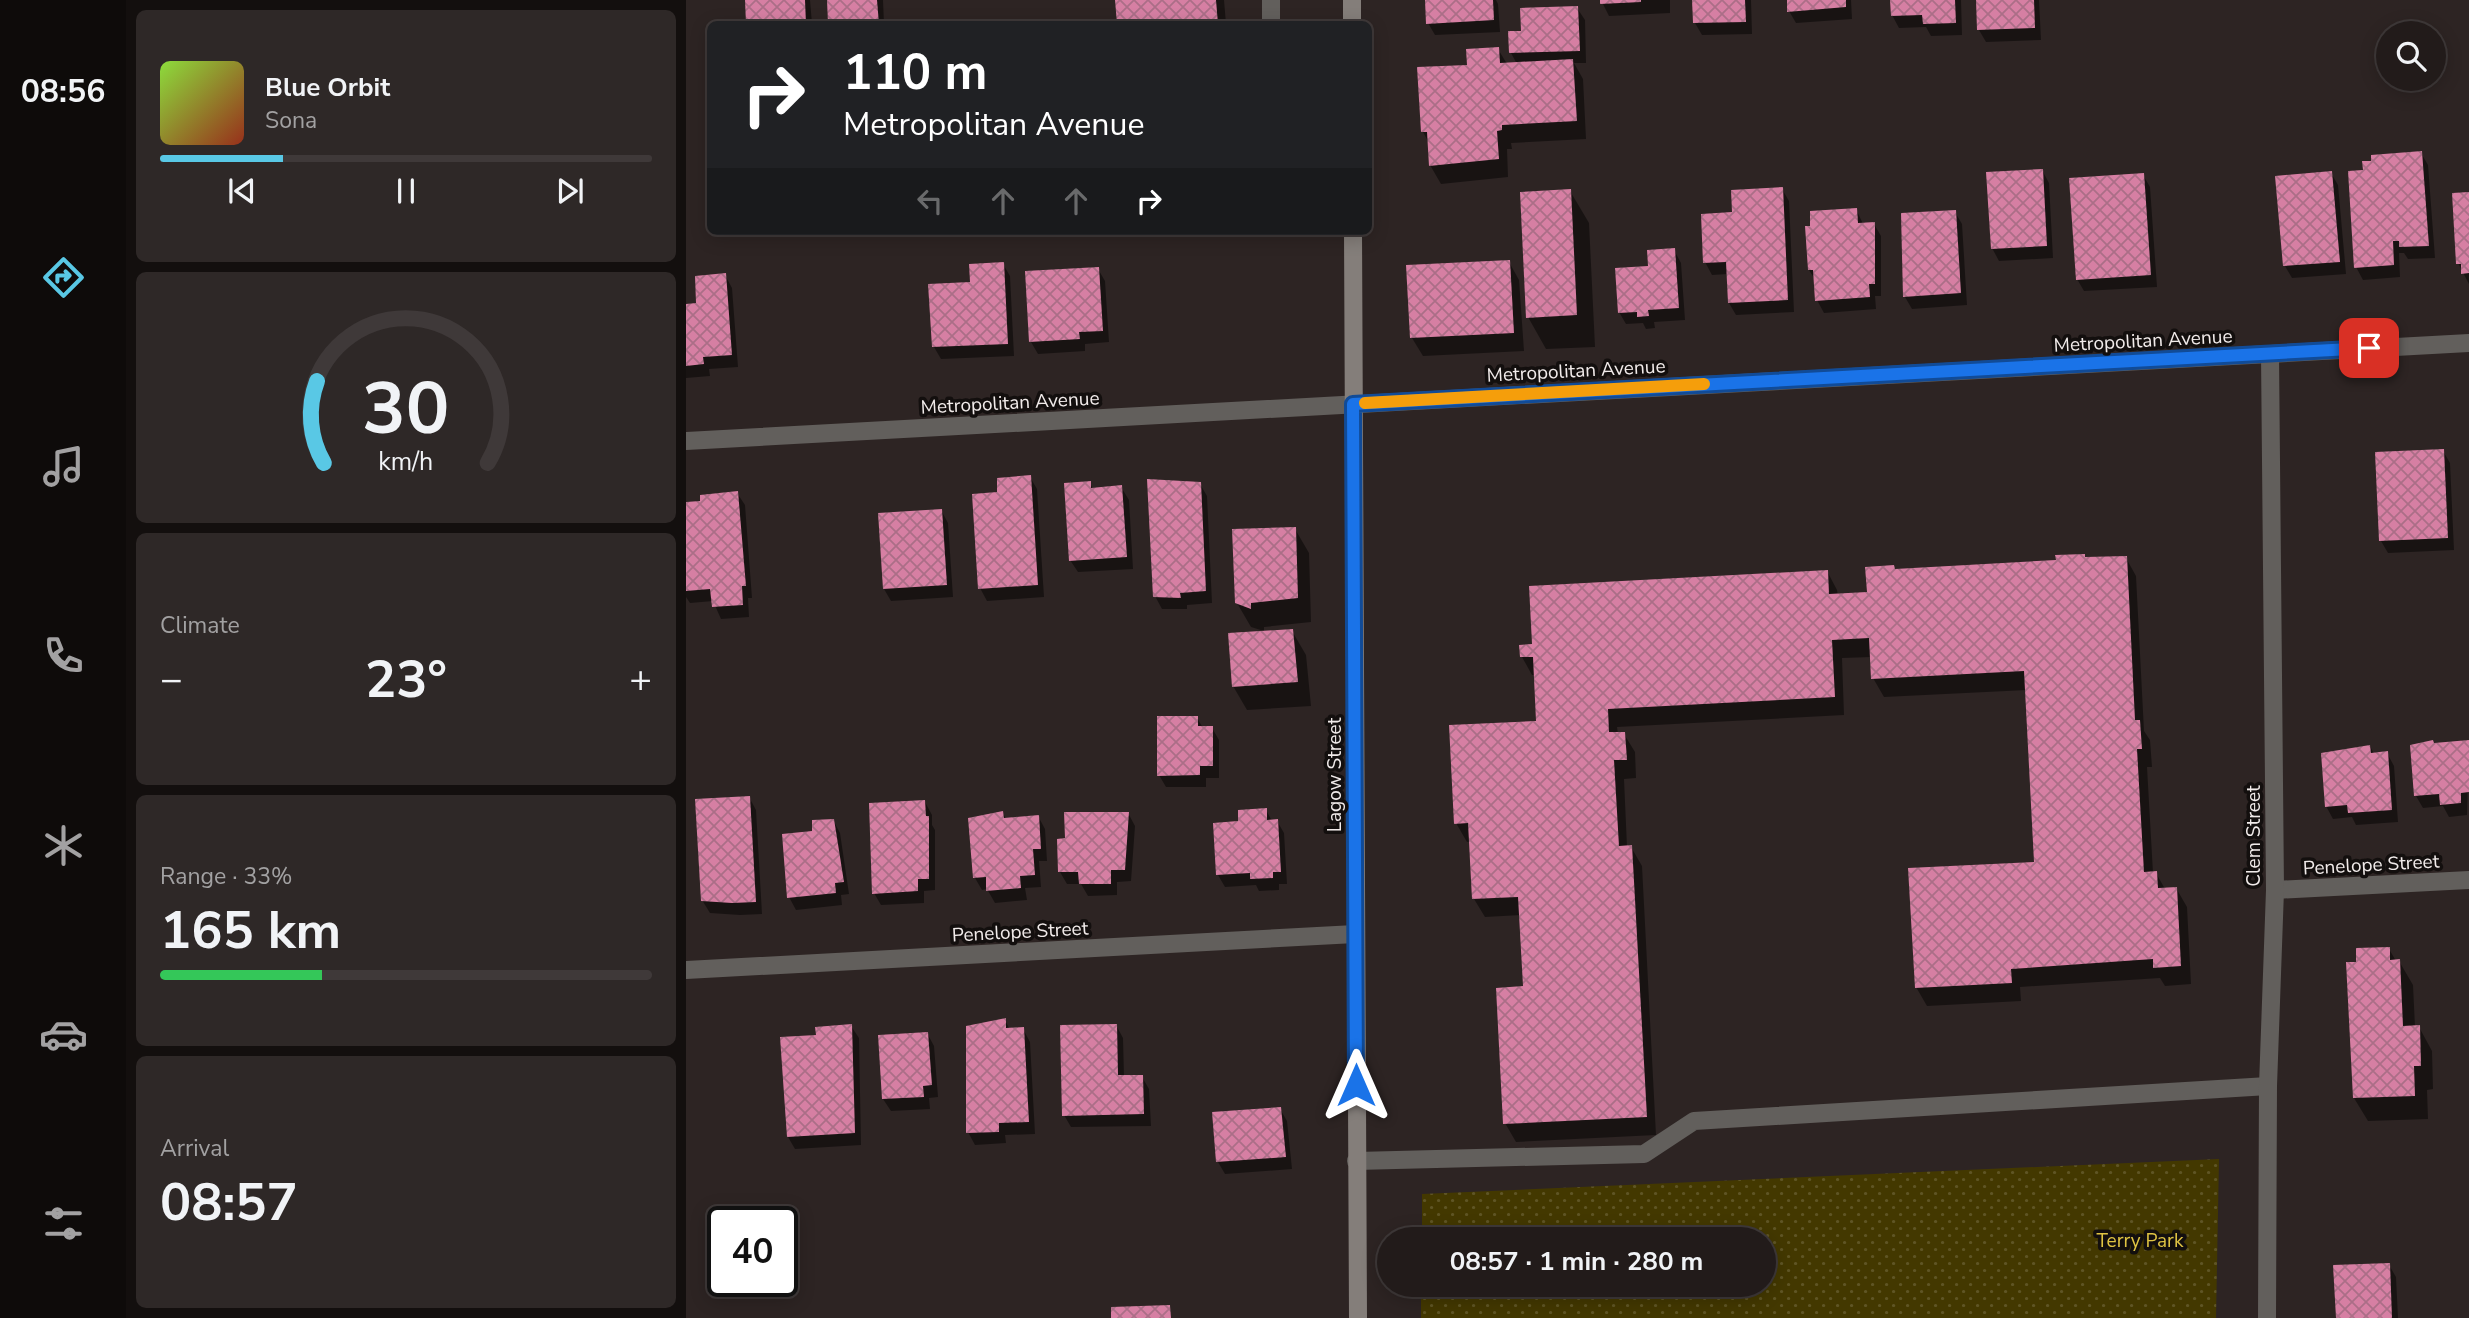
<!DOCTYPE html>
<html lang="en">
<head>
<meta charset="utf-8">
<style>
	body { margin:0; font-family:"Nunito Sans",sans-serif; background:#2e2827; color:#f1f3f6; height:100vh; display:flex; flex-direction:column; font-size:26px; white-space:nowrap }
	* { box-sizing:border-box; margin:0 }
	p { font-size:23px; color:#a2a1a2 }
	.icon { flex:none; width:38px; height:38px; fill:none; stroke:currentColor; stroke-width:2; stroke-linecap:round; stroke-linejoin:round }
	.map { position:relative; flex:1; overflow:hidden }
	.details { display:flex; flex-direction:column; gap:10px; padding:10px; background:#130f0e; width:560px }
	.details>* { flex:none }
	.hud { position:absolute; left:21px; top:21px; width:665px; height:214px; border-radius:10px; box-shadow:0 4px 18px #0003,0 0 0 2px #3f3939; background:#202124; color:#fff; overflow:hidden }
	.fabs { position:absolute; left:1690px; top:21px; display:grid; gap:14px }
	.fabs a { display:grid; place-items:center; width:70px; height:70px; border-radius:50%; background:#221b1a; box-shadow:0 4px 18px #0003,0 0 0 2px #3f3939; font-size:35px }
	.speed { position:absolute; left:21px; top:1206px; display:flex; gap:14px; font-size:35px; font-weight:700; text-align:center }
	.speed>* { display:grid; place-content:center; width:91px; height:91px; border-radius:50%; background:#221b1a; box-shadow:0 4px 18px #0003,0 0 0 2px #3f3939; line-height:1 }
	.speed .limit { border:4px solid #111; border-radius:10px; background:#fff; color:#111 }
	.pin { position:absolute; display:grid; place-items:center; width:60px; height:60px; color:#fff; margin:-30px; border-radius:14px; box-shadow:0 4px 10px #0006 }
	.me { position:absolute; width:77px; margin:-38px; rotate:0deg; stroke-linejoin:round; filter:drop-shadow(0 0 5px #0008) }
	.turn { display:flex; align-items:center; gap:24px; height:147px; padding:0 21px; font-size:32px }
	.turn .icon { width:91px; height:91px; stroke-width:2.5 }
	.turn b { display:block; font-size:49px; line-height:60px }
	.lanes { display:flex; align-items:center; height:66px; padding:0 21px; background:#0003; justify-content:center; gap:35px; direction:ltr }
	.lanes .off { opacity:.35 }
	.big { font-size:52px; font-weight:700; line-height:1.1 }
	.details .tile { flex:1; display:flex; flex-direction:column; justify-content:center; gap:10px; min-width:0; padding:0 24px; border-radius:10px; background:#2e2827 }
	.details .dial { align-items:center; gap:0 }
	.dial svg { height:182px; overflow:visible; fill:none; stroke:#3f3939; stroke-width:7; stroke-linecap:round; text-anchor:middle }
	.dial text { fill:#f1f3f6; stroke:none }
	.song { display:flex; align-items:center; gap:21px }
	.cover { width:84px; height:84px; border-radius:10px; background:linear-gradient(135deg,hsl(90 70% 55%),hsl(10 70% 35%)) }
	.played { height:7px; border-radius:4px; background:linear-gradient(90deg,#59c8e5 25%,#3f3939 25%) }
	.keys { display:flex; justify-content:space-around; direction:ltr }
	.heat { display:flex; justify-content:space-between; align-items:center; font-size:38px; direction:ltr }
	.charge { height:10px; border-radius:5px; background:linear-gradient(90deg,#34c759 33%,#3f3939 0) }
	.trip { position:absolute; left:691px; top:1227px; width:399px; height:70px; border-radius:35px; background:#221b1a; box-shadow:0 4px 18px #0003,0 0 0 2px #3f3939; font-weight:700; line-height:70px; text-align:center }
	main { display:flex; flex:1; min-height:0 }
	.tab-bar { display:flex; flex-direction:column; width:126px; justify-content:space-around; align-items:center; background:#0e0b0a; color:#a2a1a2 }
	.tab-bar .icon { width:49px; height:49px }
	.tab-bar .active { color:#59c8e5 }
	.tab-bar b { font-size:32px; color:#f1f3f6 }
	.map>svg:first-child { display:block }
	.green { fill:url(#green-dots) }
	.shadow { fill:#0007 }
	.building { fill:url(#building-cross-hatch) }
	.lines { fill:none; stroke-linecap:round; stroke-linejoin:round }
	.lane { stroke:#625f5c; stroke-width:18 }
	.street { stroke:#625f5c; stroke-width:18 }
	.secondary { stroke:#847e7a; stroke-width:18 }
	.route-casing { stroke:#114b97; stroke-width:18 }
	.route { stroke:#1a73e8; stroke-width:12 }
	.slow { stroke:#f59e0b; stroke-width:12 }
	.labels { text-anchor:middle; stroke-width:7; stroke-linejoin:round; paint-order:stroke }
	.street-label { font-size:19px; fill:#f1ebea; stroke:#130f0e }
	.park-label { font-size:19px; fill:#e0c443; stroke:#130f0e }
</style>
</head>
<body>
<main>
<nav class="tab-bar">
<b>08:56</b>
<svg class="icon active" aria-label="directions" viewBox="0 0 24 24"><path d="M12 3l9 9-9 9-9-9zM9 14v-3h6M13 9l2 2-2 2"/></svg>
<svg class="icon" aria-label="music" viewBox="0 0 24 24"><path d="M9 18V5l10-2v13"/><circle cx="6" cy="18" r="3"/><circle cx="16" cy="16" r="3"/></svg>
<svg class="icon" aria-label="phone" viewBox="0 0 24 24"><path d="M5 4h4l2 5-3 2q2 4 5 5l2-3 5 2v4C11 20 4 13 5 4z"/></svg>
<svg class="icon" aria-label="climate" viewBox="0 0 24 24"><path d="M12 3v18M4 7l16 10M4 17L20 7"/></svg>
<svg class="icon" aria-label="car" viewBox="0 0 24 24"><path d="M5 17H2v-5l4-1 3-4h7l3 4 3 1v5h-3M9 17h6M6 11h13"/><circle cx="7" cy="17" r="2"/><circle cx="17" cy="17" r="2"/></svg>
<svg class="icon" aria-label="filters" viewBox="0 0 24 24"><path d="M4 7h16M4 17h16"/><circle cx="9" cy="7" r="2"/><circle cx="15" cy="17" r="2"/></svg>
</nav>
<section class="details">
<div class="tile">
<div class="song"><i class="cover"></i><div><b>Blue Orbit</b><p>Sona</p></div></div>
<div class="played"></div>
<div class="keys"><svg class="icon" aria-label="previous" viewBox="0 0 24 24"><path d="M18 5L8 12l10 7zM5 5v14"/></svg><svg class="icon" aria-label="pause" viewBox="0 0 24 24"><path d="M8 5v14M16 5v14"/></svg><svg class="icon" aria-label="next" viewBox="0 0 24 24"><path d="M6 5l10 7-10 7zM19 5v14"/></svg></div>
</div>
<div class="tile dial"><svg viewBox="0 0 100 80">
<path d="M14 69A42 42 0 1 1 86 69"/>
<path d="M14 69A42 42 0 0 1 11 33" stroke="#59c8e5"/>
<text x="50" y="56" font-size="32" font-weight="700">30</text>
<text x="50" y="72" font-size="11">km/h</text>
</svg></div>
<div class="tile"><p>Climate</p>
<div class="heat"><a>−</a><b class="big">23°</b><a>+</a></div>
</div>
<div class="tile"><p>Range · 33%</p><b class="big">165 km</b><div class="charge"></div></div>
<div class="tile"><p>Arrival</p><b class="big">08:57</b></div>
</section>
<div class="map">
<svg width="1783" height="1318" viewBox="0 0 1783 1318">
	<defs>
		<pattern id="green-dots" width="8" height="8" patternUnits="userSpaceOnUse" patternTransform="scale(1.75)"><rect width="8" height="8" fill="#433800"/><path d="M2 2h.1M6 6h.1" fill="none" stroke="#5f5525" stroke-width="1.8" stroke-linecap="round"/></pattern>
		<pattern id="building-cross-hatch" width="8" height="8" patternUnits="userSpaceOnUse" patternTransform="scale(1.75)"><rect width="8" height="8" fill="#d67fa3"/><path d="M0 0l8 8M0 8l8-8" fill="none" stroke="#ab6e87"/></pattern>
	</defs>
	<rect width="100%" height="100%" fill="#2d2423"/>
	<polygon class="green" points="1533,1159 1530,1318 735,1318 735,1285 1078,1284 1078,1239 736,1239 736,1194"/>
	<g class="shadow">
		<polygon points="61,0 124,0 126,24 62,24"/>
		<polygon points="142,0 197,0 198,24 144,24"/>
		<polygon points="431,0 538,0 540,24 433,24"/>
		<polygon points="741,0 810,0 812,4 814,32 749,35 742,23"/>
		<polygon points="915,0 984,0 984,13 923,16"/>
		<polygon points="1008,0 1065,0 1066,34 1016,35 1009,23"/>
		<polygon points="1102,0 1165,0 1166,19 1110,23 1103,11"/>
		<polygon points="1206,0 1275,0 1276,35 1245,36 1240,27 1213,28 1206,15"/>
		<polygon points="1292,0 1353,0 1355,40 1300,42 1293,30"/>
		<polygon points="891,8 899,20 900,63 888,63 897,79 900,139 825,143 826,149 821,149 822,177 755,184 744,165 743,143 737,132 783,66 812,49 821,64 831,64 825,53 824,33 837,33"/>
		<polygon points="1735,153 1742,165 1749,258 1722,259 1718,253 1713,253 1714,277 1677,280 1670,267 1679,171"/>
		<polygon points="1356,170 1363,183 1367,258 1313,261 1306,248"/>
		<polygon points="1645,173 1652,185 1660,274 1606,278 1599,266"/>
		<polygon points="1457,175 1464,187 1471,287 1398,291 1391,279"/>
		<polygon points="1096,189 1103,201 1108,312 1050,315 1043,303 1042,274 1026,275 1019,262 1048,214"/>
		<polygon points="884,191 903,223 909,347 860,349 842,317"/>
		<polygon points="1783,194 1783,284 1772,263"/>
		<polygon points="1170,209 1177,224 1188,224 1195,236 1195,296 1189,296 1190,309 1138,313 1131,300 1130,281 1123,270"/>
		<polygon points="1269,212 1276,224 1281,305 1226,309 1219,297"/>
		<polygon points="988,250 995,263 999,320 968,322 969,328 960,329 957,323 940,324 933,312 964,268"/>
		<polygon points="823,262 833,280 838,351 737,356 726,338 722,267"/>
		<polygon points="317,264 324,276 328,356 255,359 248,347 286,284"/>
		<polygon points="412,269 419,281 423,342 399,344 399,351 352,354 345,342"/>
		<polygon points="39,275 46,288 52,367 23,369 24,376 0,378 0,306 12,305"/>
		<polygon points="1757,451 1764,463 1768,550 1702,553 1695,541"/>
		<polygon points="344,477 351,489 358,597 301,601 294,588 313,494"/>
		<polygon points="404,483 407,489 435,487 443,500 447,569 392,572 384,560"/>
		<polygon points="514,484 521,496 526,603 501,605 501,609 476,609 469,596"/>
		<polygon points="51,493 59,505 66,598 62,598 63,617 35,619 27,601 4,603 0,597 0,504 16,503"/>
		<polygon points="255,510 262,523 267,597 205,601 198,589"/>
		<polygon points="609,529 623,553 625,622 578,627 578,631 565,627 551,603"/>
		<polygon points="1440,558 1450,576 1458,731 1464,740 1466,767 1461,767 1467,873 1470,873 1479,889 1490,888 1501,907 1505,984 1479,986 1474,978 1334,987 1335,1001 1241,1006 1230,987 1350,863 1341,690 1198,697 1187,678 1186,657 1156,658 1158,715 931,727 932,734 938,734 949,752 950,778 938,779 941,847 945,847 956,866 970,1135 830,1142 819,1123 839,988 835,915 799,917 788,899 785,841 781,842 770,823 852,723 850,675 846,675 836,657 848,645 1141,571 1151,590 1152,596 1182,594 1210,571"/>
		<polygon points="606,631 620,655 625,706 561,710 547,686"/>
		<polygon points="511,718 517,728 526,728 533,740 533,778 520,778 520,787 480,787 473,775"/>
		<polygon points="1783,741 1781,815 1763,817 1757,806 1737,808 1730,796 1748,745"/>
		<polygon points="1684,746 1688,754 1701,753 1708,766 1712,822 1670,825 1666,817 1647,819 1640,806"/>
		<polygon points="63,797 70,810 76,914 54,915 24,913 16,900"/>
		<polygon points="239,802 246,815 246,825 249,830 249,890 238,891 238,903 195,905 188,893"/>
		<polygon points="580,810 586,821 591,821 598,833 601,884 593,884 593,890 573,891 570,885 539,887 532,875 554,823"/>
		<polygon points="317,813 320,819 352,816 359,829 361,861 353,861 355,887 339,888 341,900 309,903 301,889 296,890 289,878"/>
		<polygon points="442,813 449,826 445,881 431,882 431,895 402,896 395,884 381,884 374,872 380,839"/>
		<polygon points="147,820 154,833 163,894 155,895 156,905 110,910 103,897 128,833"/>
		<polygon points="1703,949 1710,961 1713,961 1727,985 1729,1027 1733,1027 1746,1051 1747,1089 1741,1090 1742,1119 1682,1121 1668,1098 1672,963"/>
		<polygon points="319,1020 324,1030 337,1029 344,1042 349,1134 319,1135 320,1143 289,1145 282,1132"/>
		<polygon points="430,1025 437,1038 438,1077 456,1077 463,1089 465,1126 385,1127 378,1115"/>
		<polygon points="165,1026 173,1038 175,1145 109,1149 102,1137 132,1036"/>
		<polygon points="241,1033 248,1046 252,1097 243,1098 244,1109 205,1111 197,1099"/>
		<polygon points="594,1109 601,1121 606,1169 539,1174 532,1162"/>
		<polygon points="1703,1265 1710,1277 1712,1318 1651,1318"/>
	</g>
	<g class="building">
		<polygon points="59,0 119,0 120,24 60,24"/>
		<polygon points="141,0 191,0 193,24 142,24"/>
		<polygon points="429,0 530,0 532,24 431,24"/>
		<polygon points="739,0 807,0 808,20 740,24"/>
		<polygon points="914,0 955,0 955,2 914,4"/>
		<polygon points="1006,0 1059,0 1060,22 1007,23"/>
		<polygon points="1101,0 1160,0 1160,7 1101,12"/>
		<polygon points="1204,0 1269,0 1270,23 1237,24 1236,15 1205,16"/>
		<polygon points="1290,0 1348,0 1349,28 1291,30"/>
		<polygon points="892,6 894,51 823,53 822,31 835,31 834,8"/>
		<polygon points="813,47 814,63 887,59 891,121 816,125 816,130 811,131 813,159 743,166 741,132 735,132 731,67 781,65 780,49"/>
		<polygon points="1736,151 1743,246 1713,247 1713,241 1707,241 1708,265 1668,268 1662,171 1677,170 1676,161 1685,161 1685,155"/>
		<polygon points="1357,169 1361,246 1305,249 1300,172"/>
		<polygon points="1646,171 1654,262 1597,266 1589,176"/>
		<polygon points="1458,173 1465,275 1390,280 1383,178"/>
		<polygon points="1097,187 1102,300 1042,303 1040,262 1017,263 1015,214 1046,212 1045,190"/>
		<polygon points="885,189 891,315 840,318 834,192"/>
		<polygon points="1783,192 1783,273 1775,274 1775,264 1770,264 1766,193"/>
		<polygon points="1171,208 1172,223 1189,222 1189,284 1183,284 1184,297 1129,301 1127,270 1122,270 1119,226 1124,226 1124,211"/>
		<polygon points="1270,210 1275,293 1217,297 1215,213"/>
		<polygon points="989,248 993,308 962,310 963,316 951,317 951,312 932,313 929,268 962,266 961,250"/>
		<polygon points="824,260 828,333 724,338 720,265"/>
		<polygon points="318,262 322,344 246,347 242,284 284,282 283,264"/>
		<polygon points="413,267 417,331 393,332 394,339 343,342 339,271"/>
		<polygon points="40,273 46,355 17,357 18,364 0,366 0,304 10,303 9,276"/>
		<polygon points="1758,449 1762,538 1693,541 1689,452"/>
		<polygon points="345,475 352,585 292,589 286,494 311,492 311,478"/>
		<polygon points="461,479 515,482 520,591 494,593 495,598 467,597"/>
		<polygon points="405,481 405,488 436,485 441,557 383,561 378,483"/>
		<polygon points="52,491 60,586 56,586 57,605 26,607 24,589 0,591 0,502 14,501 14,495"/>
		<polygon points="256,509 261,585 197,589 192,513"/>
		<polygon points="610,527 612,598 565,603 565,609 549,603 546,529"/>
		<polygon points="1399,554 1399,557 1441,556 1449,720 1454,720 1456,749 1451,749 1458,872 1471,871 1472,888 1491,887 1495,966 1467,968 1467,959 1325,969 1326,983 1229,988 1222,868 1348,862 1338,671 1185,679 1183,638 1146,640 1149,697 922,709 923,732 939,732 941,760 928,760 933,846 946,845 961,1117 817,1124 810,988 837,986 832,897 786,899 782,823 768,824 763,725 850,721 847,657 834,657 833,645 846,644 843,586 1142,570 1143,594 1181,592 1179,567 1208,565 1209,569 1370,560 1369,555"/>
		<polygon points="607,629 612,682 546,687 542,633"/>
		<polygon points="471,716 512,716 512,726 527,726 527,766 514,766 514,775 471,776"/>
		<polygon points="1747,740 1748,743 1783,740 1783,792 1775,793 1775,803 1754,805 1753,794 1728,796 1724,745"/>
		<polygon points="1684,745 1685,753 1702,751 1706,810 1662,813 1661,805 1639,807 1635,753"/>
		<polygon points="64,796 70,902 46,903 15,901 9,799"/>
		<polygon points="239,800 240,816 243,816 243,879 232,879 232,891 186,894 183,803"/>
		<polygon points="581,808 581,820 592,819 595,872 587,872 587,878 564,879 564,873 530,875 527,823 552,821 552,810"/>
		<polygon points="317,811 318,818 353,815 355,849 347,849 349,875 334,876 335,888 300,891 300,877 287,878 282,818"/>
		<polygon points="378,812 443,812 439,870 425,870 425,884 393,884 392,872 372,872 371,839 379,838"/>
		<polygon points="148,819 158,882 149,883 150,893 101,898 96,834 126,831 126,820"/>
		<polygon points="1704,947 1704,960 1714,959 1717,1026 1734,1025 1735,1066 1728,1066 1729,1096 1667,1098 1660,962 1670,962 1670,948"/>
		<polygon points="320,1018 320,1028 338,1027 343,1122 313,1123 313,1132 280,1133 280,1026"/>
		<polygon points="166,1024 169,1133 101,1137 94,1037 130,1035 129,1027"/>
		<polygon points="431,1024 432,1075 457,1075 458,1114 376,1116 374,1025"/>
		<polygon points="242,1032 246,1085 237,1086 238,1097 196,1099 192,1035"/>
		<polygon points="595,1107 600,1157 530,1162 526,1112"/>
		<polygon points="1704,1263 1706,1318 1650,1318 1647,1265"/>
		<polygon points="484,1305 485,1318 425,1318 425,1307"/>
	</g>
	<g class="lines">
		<g class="lane">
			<polyline points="585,0 585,24"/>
			<polyline points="670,1161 958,1154 1008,1121 1582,1086"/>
		</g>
		<g class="street">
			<polyline points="0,441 1783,343"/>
			<polyline points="1589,890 1783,880"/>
			<polyline points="0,970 669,934"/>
			<polyline points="1581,1318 1582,1086 1589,890 1584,354"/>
		</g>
		<g class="secondary">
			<polyline points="666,0 666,24"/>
			<polyline points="667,231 672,1318"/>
		</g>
	</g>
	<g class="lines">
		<g class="route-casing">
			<polyline id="route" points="670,1085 667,404 1683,348"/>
		</g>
		<use href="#route" class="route"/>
		<polyline class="slow" points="679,403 1018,384"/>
	</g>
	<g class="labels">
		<g class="street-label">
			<text transform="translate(1457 340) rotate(-3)" y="7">Metropolitan Avenue</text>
			<text transform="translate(890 370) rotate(-3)" y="7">Metropolitan Avenue</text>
			<text transform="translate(324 402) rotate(-3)" y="7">Metropolitan Avenue</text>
			<text transform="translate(648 775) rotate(-90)" y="7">Lagow Street</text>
			<text transform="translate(1567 836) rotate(-90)" y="7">Clem Street</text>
			<text transform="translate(1685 864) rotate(-3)" y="7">Penelope Street</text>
			<text transform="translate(334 931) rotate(-3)" y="7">Penelope Street</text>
		</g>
		<g class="park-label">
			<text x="1454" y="1247">Terry Park</text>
		</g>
	</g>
</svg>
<div class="fabs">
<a><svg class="icon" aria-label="search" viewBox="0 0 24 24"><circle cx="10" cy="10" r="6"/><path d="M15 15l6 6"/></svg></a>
</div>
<div class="speed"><div class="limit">40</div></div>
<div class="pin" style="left:1683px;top:348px;background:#d93025"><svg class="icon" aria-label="arrive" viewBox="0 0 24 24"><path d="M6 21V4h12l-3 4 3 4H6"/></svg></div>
<svg class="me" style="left:670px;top:1085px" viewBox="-20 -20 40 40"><path d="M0-17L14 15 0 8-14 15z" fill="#1a73e8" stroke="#fff" stroke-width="4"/></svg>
<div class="trip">08:57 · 1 min · 280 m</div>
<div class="hud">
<div class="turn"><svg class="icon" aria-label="right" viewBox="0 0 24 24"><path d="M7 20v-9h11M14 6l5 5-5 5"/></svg><div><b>110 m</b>Metropolitan Avenue</div></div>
<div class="lanes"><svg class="icon off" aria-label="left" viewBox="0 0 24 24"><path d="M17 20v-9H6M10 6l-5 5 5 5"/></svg><svg class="icon off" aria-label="ahead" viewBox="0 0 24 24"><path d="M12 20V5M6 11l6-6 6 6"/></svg><svg class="icon off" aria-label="ahead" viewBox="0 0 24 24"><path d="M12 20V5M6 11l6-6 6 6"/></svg><svg class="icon" aria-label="right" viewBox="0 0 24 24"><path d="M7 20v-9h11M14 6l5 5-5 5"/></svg></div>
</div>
</div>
</main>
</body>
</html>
